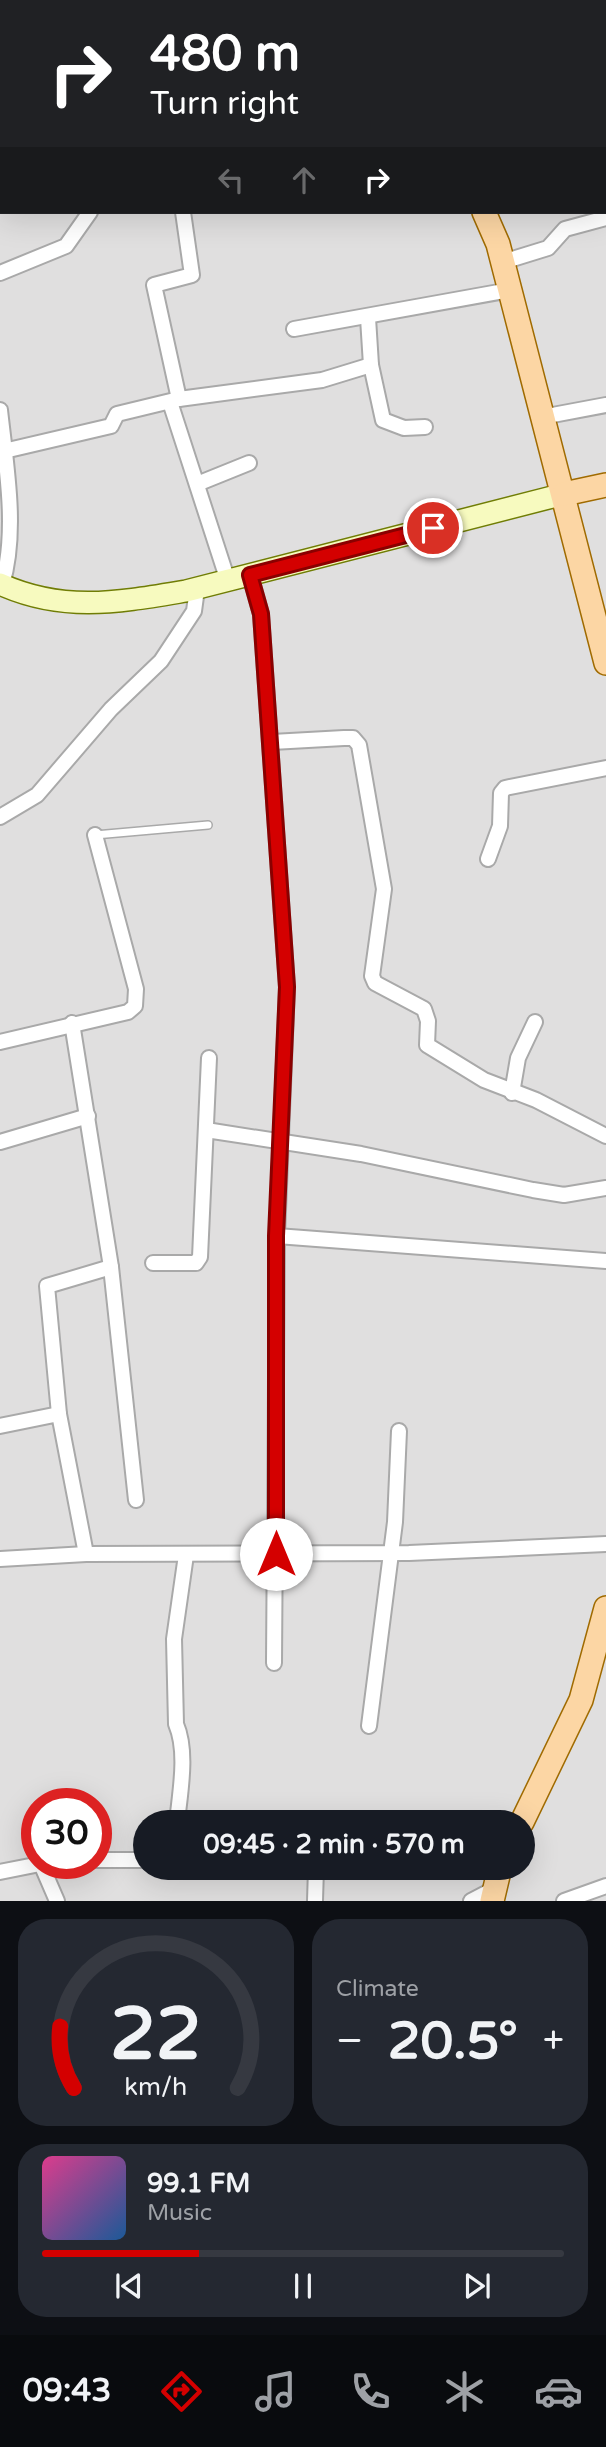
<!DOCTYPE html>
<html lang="en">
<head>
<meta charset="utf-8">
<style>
	body { margin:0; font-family:"Varela Round",sans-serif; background:#242831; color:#f1f3f6; height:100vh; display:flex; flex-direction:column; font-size:26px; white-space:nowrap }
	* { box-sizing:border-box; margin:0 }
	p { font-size:23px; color:#9ea1a6 }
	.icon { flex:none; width:38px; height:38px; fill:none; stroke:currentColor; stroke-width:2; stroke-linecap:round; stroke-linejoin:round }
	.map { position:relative; height:1901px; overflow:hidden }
	.details { display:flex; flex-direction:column; gap:18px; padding:18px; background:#0d0f14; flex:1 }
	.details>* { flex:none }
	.hud { position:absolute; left:0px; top:0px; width:607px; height:214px; box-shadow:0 7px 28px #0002; background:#202124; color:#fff; overflow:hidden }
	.speed { position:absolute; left:21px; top:1788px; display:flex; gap:14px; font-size:35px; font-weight:700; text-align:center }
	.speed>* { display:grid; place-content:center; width:91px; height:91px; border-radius:50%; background:#171b24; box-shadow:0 7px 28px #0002; line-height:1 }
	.speed .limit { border:10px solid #d22; background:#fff; color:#111 }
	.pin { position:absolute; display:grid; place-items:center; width:60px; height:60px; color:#fff; margin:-30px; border:4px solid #fff; border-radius:50%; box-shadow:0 2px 7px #0007 }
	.me { position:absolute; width:77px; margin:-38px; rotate:0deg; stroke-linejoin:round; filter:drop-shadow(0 0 5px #0008) }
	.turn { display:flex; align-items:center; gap:24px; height:147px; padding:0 35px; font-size:32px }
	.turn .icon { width:91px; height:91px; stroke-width:2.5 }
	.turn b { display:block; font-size:49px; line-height:60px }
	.lanes { display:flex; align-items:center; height:66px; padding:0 35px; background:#0003; justify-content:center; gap:35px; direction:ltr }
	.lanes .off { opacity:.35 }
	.big { font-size:52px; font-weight:700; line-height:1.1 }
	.details .card { flex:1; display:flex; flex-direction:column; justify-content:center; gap:10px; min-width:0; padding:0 24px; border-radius:28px; background:#242831 }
	.details .dial { align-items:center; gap:0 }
	.dial svg { height:182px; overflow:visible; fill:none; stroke:#363941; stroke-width:7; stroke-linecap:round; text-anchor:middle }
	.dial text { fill:#f1f3f6; stroke:none }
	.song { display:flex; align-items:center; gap:21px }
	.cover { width:84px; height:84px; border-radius:10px; background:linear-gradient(135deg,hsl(330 70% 55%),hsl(210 70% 35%)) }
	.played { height:7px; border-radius:4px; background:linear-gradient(90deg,#d40000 30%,#363941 30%) }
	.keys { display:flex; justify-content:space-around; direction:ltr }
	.heat { display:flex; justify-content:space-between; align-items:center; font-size:38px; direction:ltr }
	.details .tiles { flex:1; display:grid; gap:18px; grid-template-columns:1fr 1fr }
	.card:last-child { grid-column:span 2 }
	.trip { position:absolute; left:133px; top:1810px; width:402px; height:70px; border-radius:35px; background:#171b24; box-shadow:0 7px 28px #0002; font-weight:700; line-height:70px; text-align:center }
	.tabs { display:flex; height:112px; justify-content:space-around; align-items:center; background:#090b0e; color:#9ea1a6 }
	.tabs .icon { width:49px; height:49px }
	.tabs .active { color:#d40000 }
	.tabs b { font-size:32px; color:#f1f3f6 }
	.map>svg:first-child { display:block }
	.residential { fill:#e0dfdf; fill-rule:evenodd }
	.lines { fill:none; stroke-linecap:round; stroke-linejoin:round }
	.service-casing { stroke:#a9a9a9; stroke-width:10 }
	.minor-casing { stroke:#a9a9a9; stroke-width:18 }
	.secondary-casing { stroke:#707d05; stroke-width:24 }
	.primary-casing { stroke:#a06b00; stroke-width:26 }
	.service { stroke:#fff; stroke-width:7 }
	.minor { stroke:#fff; stroke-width:14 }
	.secondary { stroke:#f7fabf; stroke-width:21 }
	.primary { stroke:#fcd6a4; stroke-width:23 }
	.route-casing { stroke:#8a0000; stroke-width:18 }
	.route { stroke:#d40000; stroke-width:12 }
</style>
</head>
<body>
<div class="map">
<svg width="606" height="1901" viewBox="0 0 606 1901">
	<rect width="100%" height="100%" fill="#f2efe9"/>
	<path class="residential" d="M 0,0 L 606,0 L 606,1901 L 0,1901 ZM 2,2 L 606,2 L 606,212 L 2,212 ZM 37,1804 L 96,1804 L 96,1864 L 37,1864 ZM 145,1822 L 523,1822 L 523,1867 L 145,1867 Z"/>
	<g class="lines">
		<g class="service-casing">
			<polyline id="service" points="95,835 208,825"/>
		</g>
		<g class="minor-casing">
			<g id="minor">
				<polyline points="81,2 81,0"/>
				<polyline points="575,2 581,0"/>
				<polyline points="503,262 548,248 565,229 606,218"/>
				<polyline points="0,273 66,246 90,212"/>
				<polyline points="368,318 371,365 383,420 404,428 425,427"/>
				<polyline points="294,329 510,290"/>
				<polyline points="179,399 154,285 192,275 183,212"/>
				<polyline points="170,402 228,581"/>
				<path d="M 0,410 C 6,465 18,531 2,585"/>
				<polyline points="542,417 606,405"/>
				<polyline points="0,452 111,426 117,414 179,399 322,380 371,365"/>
				<polyline points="197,484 249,463"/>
				<polyline points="250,575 261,614 287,987 277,1236 274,1663"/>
				<polyline points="272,742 344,738 353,738 359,745 384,889 372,976 375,983 424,1009 428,1021 427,1045 484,1080 536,1100 606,1136"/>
				<polyline points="0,817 37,795 111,709 161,661 194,611 197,589"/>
				<polyline points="488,859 500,826 501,793 505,788 606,768"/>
				<polyline points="72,1023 111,1267 136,1500"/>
				<polyline points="0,1042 128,1012 135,1006 136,989 95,835"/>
				<polyline points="512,1093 518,1058 535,1022"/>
				<polyline points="206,1130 361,1154 533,1190 564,1195 606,1188"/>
				<polyline points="0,1142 88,1116"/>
				<polyline points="277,1236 606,1261"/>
				<polyline points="153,1263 196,1263 200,1257 209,1058"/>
				<polyline points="59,1414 47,1286 111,1267"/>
				<polyline points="0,1426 59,1414 86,1554"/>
				<polyline points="0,1559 86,1554 409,1553 606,1544"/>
				<polyline points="369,1726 395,1522 399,1431"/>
				<path d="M 177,1822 C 180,1792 188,1752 176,1724 L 174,1639 L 186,1555"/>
				<polyline points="96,1860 145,1860"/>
				<polyline points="41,1864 57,1901"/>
				<polyline points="298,1867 316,1868 315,1901"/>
				<polyline points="0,1872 40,1864"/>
				<polyline points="471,1901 494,1889"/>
				<polyline points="564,1901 606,1886"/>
			</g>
		</g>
		<g class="secondary-casing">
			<g id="secondary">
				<polyline points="409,0 410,2"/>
				<path d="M 0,584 C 64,613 120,602 186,591 L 564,494"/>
			</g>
		</g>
		<g class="primary-casing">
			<g id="primary">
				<polyline points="228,0 231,2"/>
				<polyline points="484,212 498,244 606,663"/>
				<polyline points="564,494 606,485"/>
				<polyline points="522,1822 581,1700 606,1608"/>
				<polyline points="492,1901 500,1867"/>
			</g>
		</g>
		<use href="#service" class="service"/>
		<use href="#minor" class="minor"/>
		<use href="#secondary" class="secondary"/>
		<use href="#primary" class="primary"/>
	</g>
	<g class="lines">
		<g class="route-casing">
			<polyline id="route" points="276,1554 276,1236 287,987 261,614 250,575 433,528"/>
		</g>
		<use href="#route" class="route"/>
	</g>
</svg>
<div class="speed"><div class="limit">30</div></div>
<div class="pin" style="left:433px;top:528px;background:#d93025"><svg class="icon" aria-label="arrive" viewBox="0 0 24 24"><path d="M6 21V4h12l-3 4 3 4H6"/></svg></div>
<svg class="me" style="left:276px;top:1554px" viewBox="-20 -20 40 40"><circle r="19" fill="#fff"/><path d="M0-13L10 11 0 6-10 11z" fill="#d40000"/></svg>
<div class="trip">09:45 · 2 min · 570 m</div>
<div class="hud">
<div class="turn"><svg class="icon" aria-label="right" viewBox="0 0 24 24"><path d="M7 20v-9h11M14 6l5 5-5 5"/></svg><div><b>480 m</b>Turn right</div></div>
<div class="lanes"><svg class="icon off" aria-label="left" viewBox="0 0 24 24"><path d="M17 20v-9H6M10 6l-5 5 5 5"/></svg><svg class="icon off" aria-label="ahead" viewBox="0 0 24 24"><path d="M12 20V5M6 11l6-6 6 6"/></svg><svg class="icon" aria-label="right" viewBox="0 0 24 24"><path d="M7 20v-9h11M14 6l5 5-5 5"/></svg></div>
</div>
</div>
<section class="details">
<div class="tiles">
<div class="card dial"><svg viewBox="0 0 100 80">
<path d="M14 69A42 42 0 1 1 86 69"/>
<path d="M14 69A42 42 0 0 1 8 42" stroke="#d40000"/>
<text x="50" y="56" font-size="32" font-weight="700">22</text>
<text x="50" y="72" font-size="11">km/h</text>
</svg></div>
<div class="card"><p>Climate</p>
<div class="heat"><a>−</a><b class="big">20.5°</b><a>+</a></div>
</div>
<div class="card">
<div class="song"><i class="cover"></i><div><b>99.1 FM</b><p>Music</p></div></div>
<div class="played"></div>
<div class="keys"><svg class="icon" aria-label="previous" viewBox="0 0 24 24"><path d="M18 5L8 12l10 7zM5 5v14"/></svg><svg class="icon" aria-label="pause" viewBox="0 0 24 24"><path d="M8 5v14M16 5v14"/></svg><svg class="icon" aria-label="next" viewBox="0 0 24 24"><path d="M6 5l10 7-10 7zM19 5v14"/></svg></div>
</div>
</div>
</section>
<nav class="tabs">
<b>09:43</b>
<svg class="icon active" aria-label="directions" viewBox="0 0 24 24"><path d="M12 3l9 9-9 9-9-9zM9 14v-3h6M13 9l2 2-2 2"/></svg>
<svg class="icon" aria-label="music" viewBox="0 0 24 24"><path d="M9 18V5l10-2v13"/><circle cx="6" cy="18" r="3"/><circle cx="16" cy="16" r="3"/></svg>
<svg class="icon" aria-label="phone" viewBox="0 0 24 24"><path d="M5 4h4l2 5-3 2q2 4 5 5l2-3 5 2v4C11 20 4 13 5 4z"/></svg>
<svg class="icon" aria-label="climate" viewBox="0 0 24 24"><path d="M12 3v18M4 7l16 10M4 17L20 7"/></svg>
<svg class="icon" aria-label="car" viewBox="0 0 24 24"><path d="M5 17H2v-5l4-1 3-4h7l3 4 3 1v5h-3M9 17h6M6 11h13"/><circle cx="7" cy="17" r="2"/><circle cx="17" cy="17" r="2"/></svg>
</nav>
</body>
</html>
